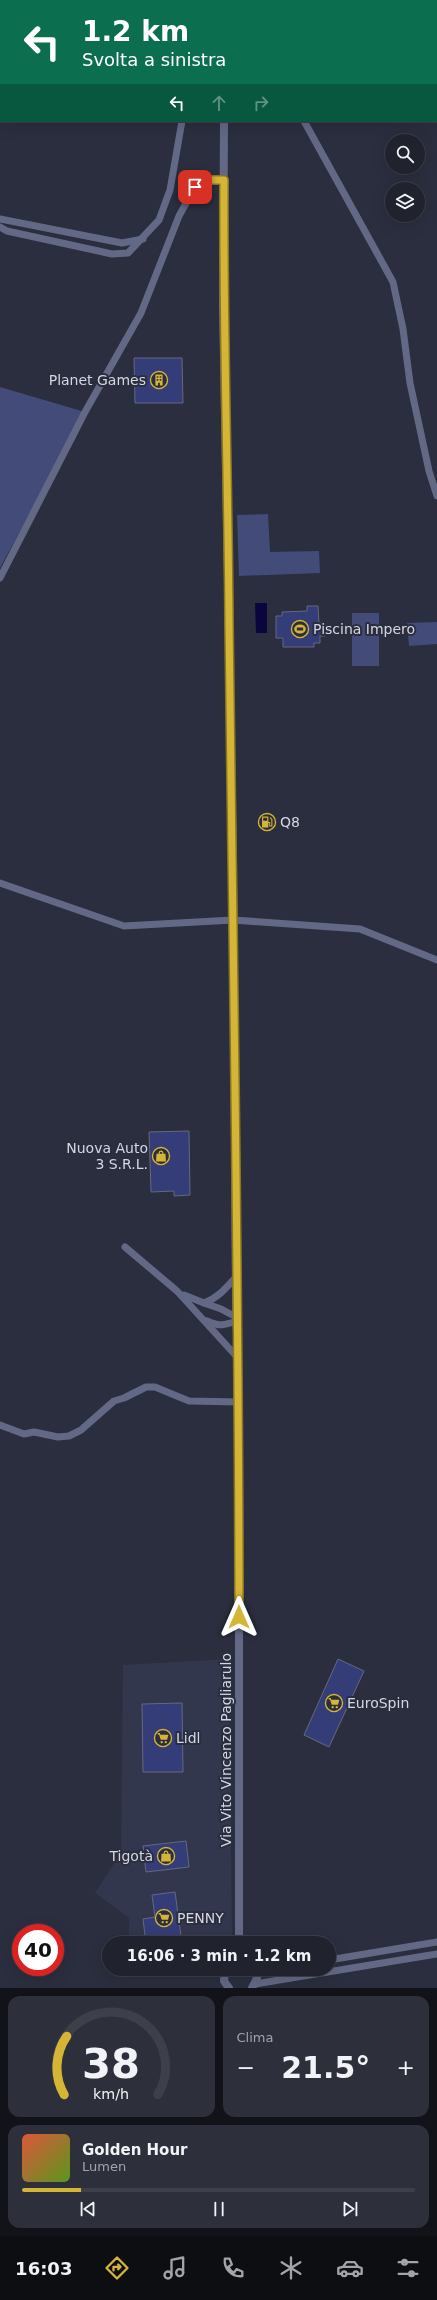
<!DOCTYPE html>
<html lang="it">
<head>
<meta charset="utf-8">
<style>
	body { margin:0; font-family:"DejaVu Sans",sans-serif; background:#2d2f3a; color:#f1f3f6; height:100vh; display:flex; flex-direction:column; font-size:15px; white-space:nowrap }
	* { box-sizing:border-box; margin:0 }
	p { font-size:13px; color:#a2a4aa }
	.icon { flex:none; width:22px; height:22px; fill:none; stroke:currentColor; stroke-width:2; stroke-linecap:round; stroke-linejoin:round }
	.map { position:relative; height:1988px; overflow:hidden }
	.drawer { display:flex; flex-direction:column; gap:8px; padding:8px; background:#121319; flex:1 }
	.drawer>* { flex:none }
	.guide { position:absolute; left:0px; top:0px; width:437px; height:122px; box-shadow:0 4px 16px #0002,0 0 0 1px #3d3f4a; background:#0b6e4f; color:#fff; overflow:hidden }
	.tools { position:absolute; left:385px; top:134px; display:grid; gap:8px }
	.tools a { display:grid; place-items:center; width:40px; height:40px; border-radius:50%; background:#20222e; box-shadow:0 4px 16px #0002,0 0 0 1px #3d3f4a; font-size:20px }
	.speed { position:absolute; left:12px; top:1924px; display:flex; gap:8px; font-size:20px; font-weight:700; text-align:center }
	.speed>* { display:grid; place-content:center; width:52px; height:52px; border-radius:50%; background:#20222e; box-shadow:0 4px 16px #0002,0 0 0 1px #3d3f4a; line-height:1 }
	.speed .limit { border:6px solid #d22; background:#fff; color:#111 }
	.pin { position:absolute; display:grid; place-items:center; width:34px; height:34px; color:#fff; margin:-17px; border-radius:8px; box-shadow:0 2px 6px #0006 }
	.me { position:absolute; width:44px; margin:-22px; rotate:0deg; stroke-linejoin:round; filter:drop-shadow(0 0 3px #0008) }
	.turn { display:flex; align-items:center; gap:14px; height:84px; padding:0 16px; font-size:18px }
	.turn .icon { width:52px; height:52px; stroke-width:2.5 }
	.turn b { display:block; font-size:28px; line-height:34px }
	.lanes { display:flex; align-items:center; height:38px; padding:0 16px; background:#0003; justify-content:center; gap:20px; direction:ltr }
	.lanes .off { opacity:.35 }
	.big { font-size:30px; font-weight:800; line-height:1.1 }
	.drawer .card { flex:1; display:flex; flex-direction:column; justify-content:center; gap:6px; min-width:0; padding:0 14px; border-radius:12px; background:#2d2f3a }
	.drawer .dial { align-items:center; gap:0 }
	.dial svg { height:104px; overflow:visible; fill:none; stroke:#3d3f4a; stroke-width:7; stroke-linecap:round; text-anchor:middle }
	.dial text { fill:#f1f3f6; stroke:none }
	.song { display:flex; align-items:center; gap:12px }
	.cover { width:48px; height:48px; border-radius:6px; background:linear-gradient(135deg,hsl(10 70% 55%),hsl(90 70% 35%)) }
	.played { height:4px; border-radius:2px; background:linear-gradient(90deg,#d5b535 15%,#3d3f4a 15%) }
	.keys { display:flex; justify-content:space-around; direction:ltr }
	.heat { display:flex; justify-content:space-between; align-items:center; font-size:22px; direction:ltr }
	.drawer .tiles { flex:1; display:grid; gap:8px; grid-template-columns:1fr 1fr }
	.card:last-child { grid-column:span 2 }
	.trip { position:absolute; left:102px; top:1936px; width:234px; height:40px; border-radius:20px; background:#20222e; box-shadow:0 4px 16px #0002,0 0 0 1px #3d3f4a; font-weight:800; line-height:40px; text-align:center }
	.dock { display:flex; height:64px; justify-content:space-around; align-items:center; background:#0d0e12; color:#a2a4aa }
	.dock .icon { width:28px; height:28px }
	.dock .active { color:#d5b535 }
	.dock b { font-size:18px; color:#f1f3f6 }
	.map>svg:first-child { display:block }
	.built { fill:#32374d }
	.green { fill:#434b79 }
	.water { fill:#0a063d }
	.building { fill:#353d78; stroke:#64697c }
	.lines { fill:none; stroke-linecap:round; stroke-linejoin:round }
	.minor { stroke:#636985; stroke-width:7 }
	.tertiary { stroke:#636985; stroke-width:8 }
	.route-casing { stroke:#8a7622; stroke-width:10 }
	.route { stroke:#d5b535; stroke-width:7 }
	.labels { text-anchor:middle; stroke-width:4; stroke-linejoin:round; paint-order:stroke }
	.poi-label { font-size:14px; fill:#d4d7e2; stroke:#2a2e3e; text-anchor:start }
	.street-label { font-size:14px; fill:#d4d7e2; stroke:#2a2e3e }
</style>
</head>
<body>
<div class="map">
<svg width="437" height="1988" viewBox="0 0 437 1988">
	<rect width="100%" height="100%" fill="#2a2e3e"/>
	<polygon class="built" points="229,1659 232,1940 211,1943 129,1943 129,1918 95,1893 121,1853 123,1665"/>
	<g class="green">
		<polygon points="0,387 85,412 0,568"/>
		<polygon points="268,514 270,552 319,551 320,573 239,576 237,515"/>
		<rect x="352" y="613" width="27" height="53"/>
		<polygon points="437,622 437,644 409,646 407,623"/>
	</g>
	<polygon class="water" points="255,603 267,603 267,633 256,633"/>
	<g class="building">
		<polygon points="134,358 182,358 183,403 135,403"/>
		<polygon points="307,606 318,606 319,623 325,623 325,636 320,636 320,643 314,643 314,647 283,647 283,638 276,638 276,616 282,616 282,612 307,611"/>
		<polygon points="189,1131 190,1195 174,1196 174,1191 151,1192 149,1132"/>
		<polygon points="338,1659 364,1671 329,1747 304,1735"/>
		<polygon points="182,1703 183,1772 143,1772 142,1704"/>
		<polygon points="186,1841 189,1867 146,1872 143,1846"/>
		<polygon points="175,1892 182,1943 146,1943 143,1919 155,1917 152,1895"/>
	</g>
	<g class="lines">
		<g class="minor">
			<polyline points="281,1 282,0"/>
			<polyline points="304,121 393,282 403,329 410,383 429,471 437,496"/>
			<polyline points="0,219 122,243 143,239"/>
			<polyline points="0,227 7,231 112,254 128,253 159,220 170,190 182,121"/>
			<polyline points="0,578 85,412 141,313 179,216 195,187 209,180 224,180"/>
			<polyline points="0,883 124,926 233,920 360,929 437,960"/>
			<polyline points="125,1247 177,1291 238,1358"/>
			<path d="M 184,1295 L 204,1303 C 218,1298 226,1288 236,1277"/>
			<polyline points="204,1303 221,1309 236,1317"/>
			<path d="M 207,1321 C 219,1327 225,1325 237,1321"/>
			<polyline points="0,1425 24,1434 34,1432 58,1437 69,1436 81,1430 114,1401 124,1398 146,1387 155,1387 189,1401 239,1402"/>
			<polyline points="329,1960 437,1942"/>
			<polyline points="264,1969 265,1969"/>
			<polyline points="255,1984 437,1954"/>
		</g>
		<g class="tertiary">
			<polyline points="166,0 167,1"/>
			<polyline points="225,0 225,1"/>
			<polyline points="224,121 223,306 233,853 236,1300 239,1402 239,1939"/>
			<polyline points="225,1969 224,1981 229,1988"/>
			<polyline points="252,1988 257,1978 255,1969"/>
		</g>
	</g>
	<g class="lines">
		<g class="route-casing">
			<path id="route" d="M 195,187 L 209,180 L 224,180 C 223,327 228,474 229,621 C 233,953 239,1285 239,1617"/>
		</g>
		<use href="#route" class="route"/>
	</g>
	<defs>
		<g id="building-ring" transform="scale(0.9)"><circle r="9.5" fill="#2a2e3e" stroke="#d5b535" stroke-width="1.5"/><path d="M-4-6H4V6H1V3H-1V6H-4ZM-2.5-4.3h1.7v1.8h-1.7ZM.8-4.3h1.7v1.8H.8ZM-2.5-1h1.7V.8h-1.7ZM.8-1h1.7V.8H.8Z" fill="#d5b535"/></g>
		<g id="stadium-ring" transform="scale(0.9)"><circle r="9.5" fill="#2a2e3e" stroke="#d5b535" stroke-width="1.5"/><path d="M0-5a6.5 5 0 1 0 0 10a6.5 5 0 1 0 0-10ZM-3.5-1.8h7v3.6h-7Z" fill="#d5b535"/></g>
		<g id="fuel-ring" transform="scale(0.9)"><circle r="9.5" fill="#2a2e3e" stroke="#d5b535" stroke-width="1.5"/><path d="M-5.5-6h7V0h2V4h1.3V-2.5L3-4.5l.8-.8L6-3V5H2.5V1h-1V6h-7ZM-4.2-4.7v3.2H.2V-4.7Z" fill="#d5b535"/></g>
		<g id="shop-ring" transform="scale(0.9)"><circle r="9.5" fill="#2a2e3e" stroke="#d5b535" stroke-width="1.5"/><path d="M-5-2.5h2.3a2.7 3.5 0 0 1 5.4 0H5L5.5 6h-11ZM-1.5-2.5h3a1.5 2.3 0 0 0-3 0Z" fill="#d5b535"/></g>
		<g id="supermarket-ring" transform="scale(0.9)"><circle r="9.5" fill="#2a2e3e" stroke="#d5b535" stroke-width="1.5"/><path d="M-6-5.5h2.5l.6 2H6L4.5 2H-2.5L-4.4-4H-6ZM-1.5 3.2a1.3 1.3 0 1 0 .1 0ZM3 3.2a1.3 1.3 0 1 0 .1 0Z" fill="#d5b535"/></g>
	</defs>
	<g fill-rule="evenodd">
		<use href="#building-ring" x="159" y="380"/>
		<use href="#stadium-ring" x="300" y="629"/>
		<use href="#fuel-ring" x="267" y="822"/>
		<use href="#shop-ring" x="161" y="1156"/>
		<use href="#supermarket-ring" x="334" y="1703"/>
		<use href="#supermarket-ring" x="163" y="1738"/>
		<use href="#shop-ring" x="166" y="1856"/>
		<use href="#supermarket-ring" x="164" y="1918"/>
	</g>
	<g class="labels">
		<g class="poi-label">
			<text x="146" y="385" text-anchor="end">Planet Games</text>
			<text x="313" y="634">Piscina Impero</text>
			<text x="280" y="827">Q8</text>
			<text x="148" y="1153" text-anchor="end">Nuova Auto<tspan x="148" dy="16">3 S.R.L.</tspan></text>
			<text x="347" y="1708">EuroSpin</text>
			<text x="176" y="1743">Lidl</text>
			<text x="153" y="1861" text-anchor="end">Tigotà</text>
			<text x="177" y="1923">PENNY</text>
		</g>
		<g class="street-label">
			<text transform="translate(226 1750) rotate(-90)" y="5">Via Vito Vincenzo Pagliarulo</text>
		</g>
	</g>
</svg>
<div class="tools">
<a><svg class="icon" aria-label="search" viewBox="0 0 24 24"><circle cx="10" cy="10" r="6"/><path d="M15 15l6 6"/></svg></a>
<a><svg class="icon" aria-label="layers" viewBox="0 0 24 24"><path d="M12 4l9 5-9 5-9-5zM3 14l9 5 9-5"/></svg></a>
</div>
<div class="speed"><div class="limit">40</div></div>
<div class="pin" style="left:195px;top:187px;background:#d93025"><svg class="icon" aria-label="arrive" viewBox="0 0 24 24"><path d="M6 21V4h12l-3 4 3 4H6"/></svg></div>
<svg class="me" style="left:239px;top:1617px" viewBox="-20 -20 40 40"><path d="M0-17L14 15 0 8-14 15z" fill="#d5b535" stroke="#fff" stroke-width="4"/></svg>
<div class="trip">16:06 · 3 min · 1.2 km</div>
<div class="guide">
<div class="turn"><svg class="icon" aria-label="left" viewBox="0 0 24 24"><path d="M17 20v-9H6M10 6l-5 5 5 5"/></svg><div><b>1.2 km</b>Svolta a sinistra</div></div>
<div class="lanes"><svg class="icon" aria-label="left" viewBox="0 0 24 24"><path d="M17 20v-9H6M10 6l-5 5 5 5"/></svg><svg class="icon off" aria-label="ahead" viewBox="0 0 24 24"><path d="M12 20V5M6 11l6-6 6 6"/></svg><svg class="icon off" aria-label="right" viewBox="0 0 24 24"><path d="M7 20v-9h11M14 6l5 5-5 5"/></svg></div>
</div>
</div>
<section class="drawer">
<div class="tiles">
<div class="card dial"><svg viewBox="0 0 100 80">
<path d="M14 69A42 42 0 1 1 86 69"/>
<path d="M14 69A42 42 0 0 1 16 24" stroke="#d5b535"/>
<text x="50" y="56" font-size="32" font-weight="700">38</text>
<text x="50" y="72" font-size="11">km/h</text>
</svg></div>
<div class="card"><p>Clima</p>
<div class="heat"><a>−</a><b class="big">21.5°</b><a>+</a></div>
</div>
<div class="card">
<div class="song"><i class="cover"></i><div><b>Golden Hour</b><p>Lumen</p></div></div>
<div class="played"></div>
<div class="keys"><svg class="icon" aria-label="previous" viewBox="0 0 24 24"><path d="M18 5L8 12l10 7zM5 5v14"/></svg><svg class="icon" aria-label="pause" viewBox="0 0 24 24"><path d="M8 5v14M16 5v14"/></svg><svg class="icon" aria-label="next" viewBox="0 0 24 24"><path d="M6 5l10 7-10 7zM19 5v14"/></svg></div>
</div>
</div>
</section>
<nav class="dock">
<b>16:03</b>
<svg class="icon active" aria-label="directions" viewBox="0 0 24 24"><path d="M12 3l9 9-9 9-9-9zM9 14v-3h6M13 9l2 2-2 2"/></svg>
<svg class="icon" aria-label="music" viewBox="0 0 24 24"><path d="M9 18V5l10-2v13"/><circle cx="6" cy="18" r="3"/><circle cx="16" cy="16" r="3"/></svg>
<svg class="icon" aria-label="phone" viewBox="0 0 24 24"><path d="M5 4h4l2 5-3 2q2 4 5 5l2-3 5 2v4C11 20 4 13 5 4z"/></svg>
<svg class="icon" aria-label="climate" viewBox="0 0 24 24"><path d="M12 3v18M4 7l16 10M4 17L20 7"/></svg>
<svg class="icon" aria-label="car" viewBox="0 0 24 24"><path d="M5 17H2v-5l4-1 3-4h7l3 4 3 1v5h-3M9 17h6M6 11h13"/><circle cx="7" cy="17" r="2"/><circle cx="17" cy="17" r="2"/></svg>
<svg class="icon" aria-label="filters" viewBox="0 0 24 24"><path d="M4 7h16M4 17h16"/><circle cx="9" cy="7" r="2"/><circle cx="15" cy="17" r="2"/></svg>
</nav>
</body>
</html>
